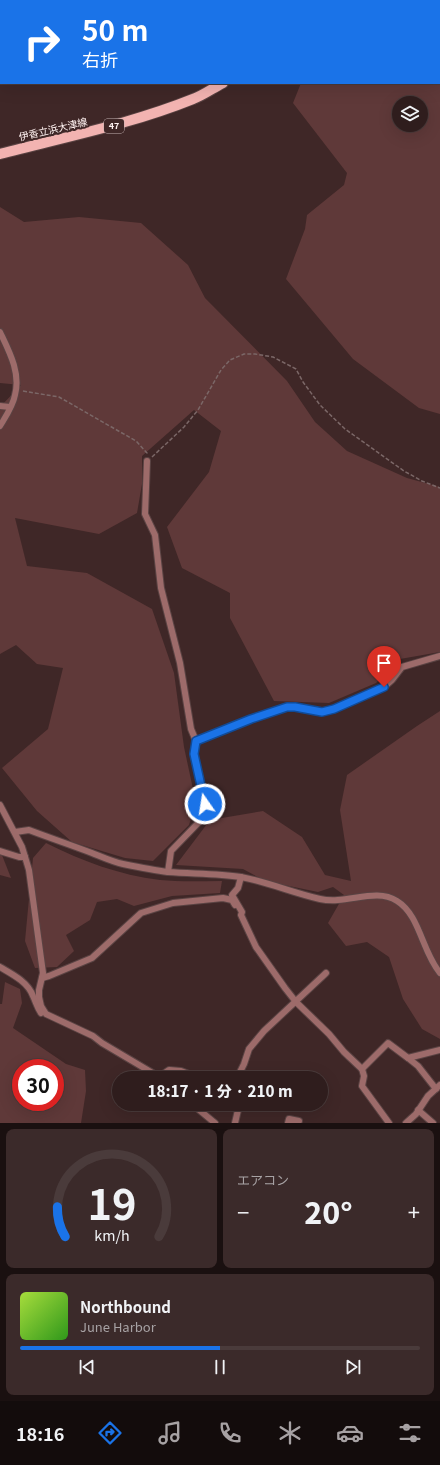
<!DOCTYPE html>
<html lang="ja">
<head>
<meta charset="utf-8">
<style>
	body { margin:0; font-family:Georgia,"Noto Sans JP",serif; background:#3b2a2a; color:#f1f3f6; height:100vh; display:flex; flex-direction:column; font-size:15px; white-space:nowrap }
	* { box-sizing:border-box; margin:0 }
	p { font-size:13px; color:#a7a2a4 }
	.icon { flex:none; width:22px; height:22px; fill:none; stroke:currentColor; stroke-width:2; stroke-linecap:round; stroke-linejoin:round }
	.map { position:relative; height:1123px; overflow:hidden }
	.details { display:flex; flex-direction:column; gap:6px; padding:6px; background:#1a1010; flex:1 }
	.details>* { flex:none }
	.hud { position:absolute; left:0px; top:0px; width:440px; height:84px; box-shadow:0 4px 16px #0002,0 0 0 1px #4a3b3b; background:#1a73e8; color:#fff; overflow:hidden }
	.buttons { position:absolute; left:392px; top:96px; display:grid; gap:8px }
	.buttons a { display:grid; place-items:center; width:36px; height:36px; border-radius:50%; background:#2f1d1d; box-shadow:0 4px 16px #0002,0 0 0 1px #4a3b3b; font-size:20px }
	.speed { position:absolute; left:12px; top:1059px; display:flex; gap:8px; font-size:20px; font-weight:700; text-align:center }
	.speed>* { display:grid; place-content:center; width:52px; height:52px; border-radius:50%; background:#2f1d1d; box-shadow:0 4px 16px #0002,0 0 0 1px #4a3b3b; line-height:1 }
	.speed .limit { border:6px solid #d22; background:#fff; color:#111 }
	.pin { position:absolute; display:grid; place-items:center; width:34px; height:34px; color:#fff; margin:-41px -17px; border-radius:50% 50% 50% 0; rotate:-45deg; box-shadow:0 0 4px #0007 }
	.pin .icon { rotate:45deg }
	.me { position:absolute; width:44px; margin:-22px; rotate:347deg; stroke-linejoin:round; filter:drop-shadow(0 0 3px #0008) }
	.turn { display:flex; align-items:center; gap:14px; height:84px; padding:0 16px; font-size:18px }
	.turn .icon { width:52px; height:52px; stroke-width:2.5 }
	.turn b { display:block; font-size:28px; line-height:34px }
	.big { font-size:30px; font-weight:800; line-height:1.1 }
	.details .widget { flex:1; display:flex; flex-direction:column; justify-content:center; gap:6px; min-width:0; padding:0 14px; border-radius:8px; background:#3b2a2a }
	.details .dial { align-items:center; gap:0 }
	.dial svg { height:104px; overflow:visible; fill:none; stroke:#4a3b3b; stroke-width:7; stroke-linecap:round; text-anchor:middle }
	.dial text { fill:#f1f3f6; stroke:none }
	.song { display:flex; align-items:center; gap:12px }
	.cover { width:48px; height:48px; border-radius:6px; background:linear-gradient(135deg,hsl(80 70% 55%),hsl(110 70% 35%)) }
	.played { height:4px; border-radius:2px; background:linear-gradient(90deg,#1a73e8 50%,#4a3b3b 50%) }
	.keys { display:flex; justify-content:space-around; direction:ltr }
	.heat { display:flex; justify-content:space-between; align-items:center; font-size:22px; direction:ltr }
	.details .tiles { flex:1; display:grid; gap:6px; grid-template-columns:1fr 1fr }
	.widget:last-child { grid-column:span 2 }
	.trip { position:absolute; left:112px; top:1071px; width:216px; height:40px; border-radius:20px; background:#2f1d1d; box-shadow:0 4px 16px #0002,0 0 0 1px #4a3b3b; font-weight:800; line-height:40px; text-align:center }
	.dock { display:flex; height:64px; justify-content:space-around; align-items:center; background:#130c0c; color:#a7a2a4 }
	.dock .icon { width:28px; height:28px }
	.dock .on { color:#1a73e8 }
	.dock b { font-size:18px; color:#f1f3f6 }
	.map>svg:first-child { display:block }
	.green { fill:#5f3939; fill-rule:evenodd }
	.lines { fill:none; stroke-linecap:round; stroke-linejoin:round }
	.street-casing { stroke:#5a4343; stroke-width:8 }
	.primary-casing { stroke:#5a4343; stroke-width:12 }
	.path { stroke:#7b6767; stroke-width:1.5; stroke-dasharray:4 2; stroke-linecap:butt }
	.street { stroke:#9d6b6a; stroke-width:6 }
	.primary { stroke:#f2b3b1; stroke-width:10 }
	.route-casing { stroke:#114b97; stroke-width:10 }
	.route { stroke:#1a73e8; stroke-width:7 }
	.labels { text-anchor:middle; stroke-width:4; stroke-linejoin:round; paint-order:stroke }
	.shield { fill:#3f2727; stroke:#c5b4b4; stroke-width:1 }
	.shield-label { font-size:9px; font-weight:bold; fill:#fef1f0 }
	.street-label { font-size:10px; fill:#fef1f0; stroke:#3f2727 }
</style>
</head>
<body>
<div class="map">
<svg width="440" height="1123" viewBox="0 0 440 1123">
	<rect width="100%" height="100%" fill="#3f2727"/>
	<g class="green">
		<path d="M 439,69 L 440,70 L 440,414 L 419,408 L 353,359 L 286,279 L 305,229 L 307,215 L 344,185 L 347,173 L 293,103 L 301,83 L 439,83 ZM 399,103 L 421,103 L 421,125 L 399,125 Z"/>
		<polygon points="0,207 24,222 79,217 141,223 188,265 205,298 287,381 315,422 347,451 407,478 440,487 440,652 400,659 376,683 329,703 274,701 230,618 230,593 182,568 167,527 209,472 221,431 194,410 142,456 142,484 137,513 99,534 15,518 27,566 87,573 152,609 174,673 184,747 196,803 189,825 153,861 125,858 72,842 37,811 2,768 48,729 63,668 37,664 16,645 0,654 0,407 21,385 0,383"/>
		<polygon points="440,711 440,1039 422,1029 403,999 389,957 367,942 346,946 328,923 344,895 333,887 318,892 265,881 243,869 176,865 210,820 263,811 302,837 325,875 351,881 340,810 347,775 417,726"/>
		<path d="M 46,843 C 82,861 119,875 160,880 C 180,882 201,881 222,881 L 220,893 L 172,896 L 134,906 L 117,899 L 97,902 L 90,920 L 66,935 L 74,951 L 57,967 L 35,968 L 25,941 L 28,909 L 33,858 Z"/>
		<polygon points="0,850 11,878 0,875"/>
		<path d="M 5,982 L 20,989 L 22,1003 L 13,1028 L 66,1064 L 85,1070 L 86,1091 L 81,1123 L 0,1123 L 0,1004 L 2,1004 ZM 21,1068 L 55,1068 L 55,1102 L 21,1102 Z"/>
	</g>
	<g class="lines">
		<g class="street-casing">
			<g id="street">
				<path d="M 0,332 C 9,351 21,373 15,395 C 13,406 6,416 0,426"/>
				<polyline points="0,406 10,407"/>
				<polyline points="147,461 145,514 155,535 161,588 180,663 191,729 196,741 194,754 205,804 201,820 171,851 168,872"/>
				<polyline points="196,741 251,719 287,707 295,707 321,712 334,709 384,687 392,680 402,667 440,656"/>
				<polyline points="0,805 22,847 29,870 43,973 39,990 39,997 41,1006 46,1014 93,1036 102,1043 161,1078"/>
				<path d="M 15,832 L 29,830 C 50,838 71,845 92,853 C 102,857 113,862 123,864 C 138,867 153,870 168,872 C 192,874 217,873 241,877 C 268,882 293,893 320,899 C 347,905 375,887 397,901 C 420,915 422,952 440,973"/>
				<polyline points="0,851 19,857 25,857"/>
				<polyline points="241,877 238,888 232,895 242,912 241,915 256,947 285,988 296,1002 329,1034 344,1052 362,1069 364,1076 362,1086 389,1123"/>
				<path d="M 0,967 C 12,974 28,982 33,996 C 36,1002 37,1007 41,1013"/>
				<polyline points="42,978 49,976 92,958 141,913 173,903 223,898 232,900 235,905"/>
				<polyline points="408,1058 418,1066 436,1089"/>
				<polyline points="362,1069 388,1043 408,1058 440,1050"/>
				<polyline points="159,1077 169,1070 181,1071 199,1078"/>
				<polyline points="237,1078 244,1064 249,1049 264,1031 326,973"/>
				<polyline points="192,1104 215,1123"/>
				<polyline points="418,1110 433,1123"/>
				<polyline points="235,1123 238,1110 236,1104"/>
				<polyline points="288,1123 289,1119 299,1121"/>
				<polyline points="406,1123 416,1114 428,1096 440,1085"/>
			</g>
		</g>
		<g class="primary-casing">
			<g id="primary">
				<polyline points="357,1 359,0"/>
				<path d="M 0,154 C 65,137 131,124 193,99 C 204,95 213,88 223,83"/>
			</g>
		</g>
		<g class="path">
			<polyline points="213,0 214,1"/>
			<polyline points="314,1 317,0"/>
			<polyline points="23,391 59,397 136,441 147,453 147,455"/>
			<polyline points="152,457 184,427 198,410 221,370 230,360 244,354 255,354 273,357 296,369 303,382 320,405 345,429 404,471 422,481 440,488"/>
		</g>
		<use href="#street" class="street"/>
		<use href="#primary" class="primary"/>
	</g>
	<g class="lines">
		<g class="route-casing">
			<polyline id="route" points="205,804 194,754 196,741 251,719 287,707 295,707 322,712 334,709 384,687"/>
		</g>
		<use href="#route" class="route"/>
	</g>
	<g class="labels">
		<rect class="shield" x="104" y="119" width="20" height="14" rx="3"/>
		<g class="shield-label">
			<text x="114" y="129">47</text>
		</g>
		<g class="street-label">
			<text transform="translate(53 129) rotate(-13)" y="4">伊香立浜大津線</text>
		</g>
	</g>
</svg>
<div class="buttons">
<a><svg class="icon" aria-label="layers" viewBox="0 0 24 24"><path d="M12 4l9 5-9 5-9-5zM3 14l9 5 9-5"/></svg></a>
</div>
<div class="speed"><div class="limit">30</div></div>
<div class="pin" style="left:384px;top:687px;background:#d93025"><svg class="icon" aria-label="arrive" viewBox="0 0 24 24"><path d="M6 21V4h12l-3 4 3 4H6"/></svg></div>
<svg class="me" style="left:205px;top:804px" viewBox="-20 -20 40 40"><circle r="17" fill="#1a73e8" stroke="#fff" stroke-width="3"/><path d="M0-11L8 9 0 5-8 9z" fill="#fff"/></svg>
<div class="trip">18:17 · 1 分 · 210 m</div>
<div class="hud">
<div class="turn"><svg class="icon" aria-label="right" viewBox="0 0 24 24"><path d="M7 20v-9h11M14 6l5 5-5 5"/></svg><div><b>50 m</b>右折</div></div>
</div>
</div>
<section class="details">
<div class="tiles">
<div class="widget dial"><svg viewBox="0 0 100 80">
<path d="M14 69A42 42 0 1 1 86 69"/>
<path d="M14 69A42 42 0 0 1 8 46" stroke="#1a73e8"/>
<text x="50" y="56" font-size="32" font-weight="700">19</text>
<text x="50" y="72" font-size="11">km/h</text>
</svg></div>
<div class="widget"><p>エアコン</p>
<div class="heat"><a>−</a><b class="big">20°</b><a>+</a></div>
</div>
<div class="widget">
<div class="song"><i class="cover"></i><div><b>Northbound</b><p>June Harbor</p></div></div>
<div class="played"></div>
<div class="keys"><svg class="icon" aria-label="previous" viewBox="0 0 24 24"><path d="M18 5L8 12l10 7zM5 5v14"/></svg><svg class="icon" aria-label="pause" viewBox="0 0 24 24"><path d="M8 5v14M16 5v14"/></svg><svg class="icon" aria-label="next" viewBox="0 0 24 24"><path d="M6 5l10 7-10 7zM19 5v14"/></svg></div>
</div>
</div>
</section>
<nav class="dock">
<b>18:16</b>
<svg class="icon on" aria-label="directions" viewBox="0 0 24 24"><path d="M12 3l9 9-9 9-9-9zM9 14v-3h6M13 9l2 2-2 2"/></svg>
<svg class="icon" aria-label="music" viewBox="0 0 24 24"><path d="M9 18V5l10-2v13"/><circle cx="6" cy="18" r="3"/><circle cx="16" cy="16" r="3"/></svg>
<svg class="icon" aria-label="phone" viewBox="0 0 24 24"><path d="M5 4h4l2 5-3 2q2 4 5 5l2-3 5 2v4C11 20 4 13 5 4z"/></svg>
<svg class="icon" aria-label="climate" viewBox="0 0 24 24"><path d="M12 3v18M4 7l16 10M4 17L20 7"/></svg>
<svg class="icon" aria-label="car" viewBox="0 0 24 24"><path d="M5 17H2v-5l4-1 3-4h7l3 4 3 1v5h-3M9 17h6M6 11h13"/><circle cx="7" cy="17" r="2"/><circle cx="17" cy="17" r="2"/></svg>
<svg class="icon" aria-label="filters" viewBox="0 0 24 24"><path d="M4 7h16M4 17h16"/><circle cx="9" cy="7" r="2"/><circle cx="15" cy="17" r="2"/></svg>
</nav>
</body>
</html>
